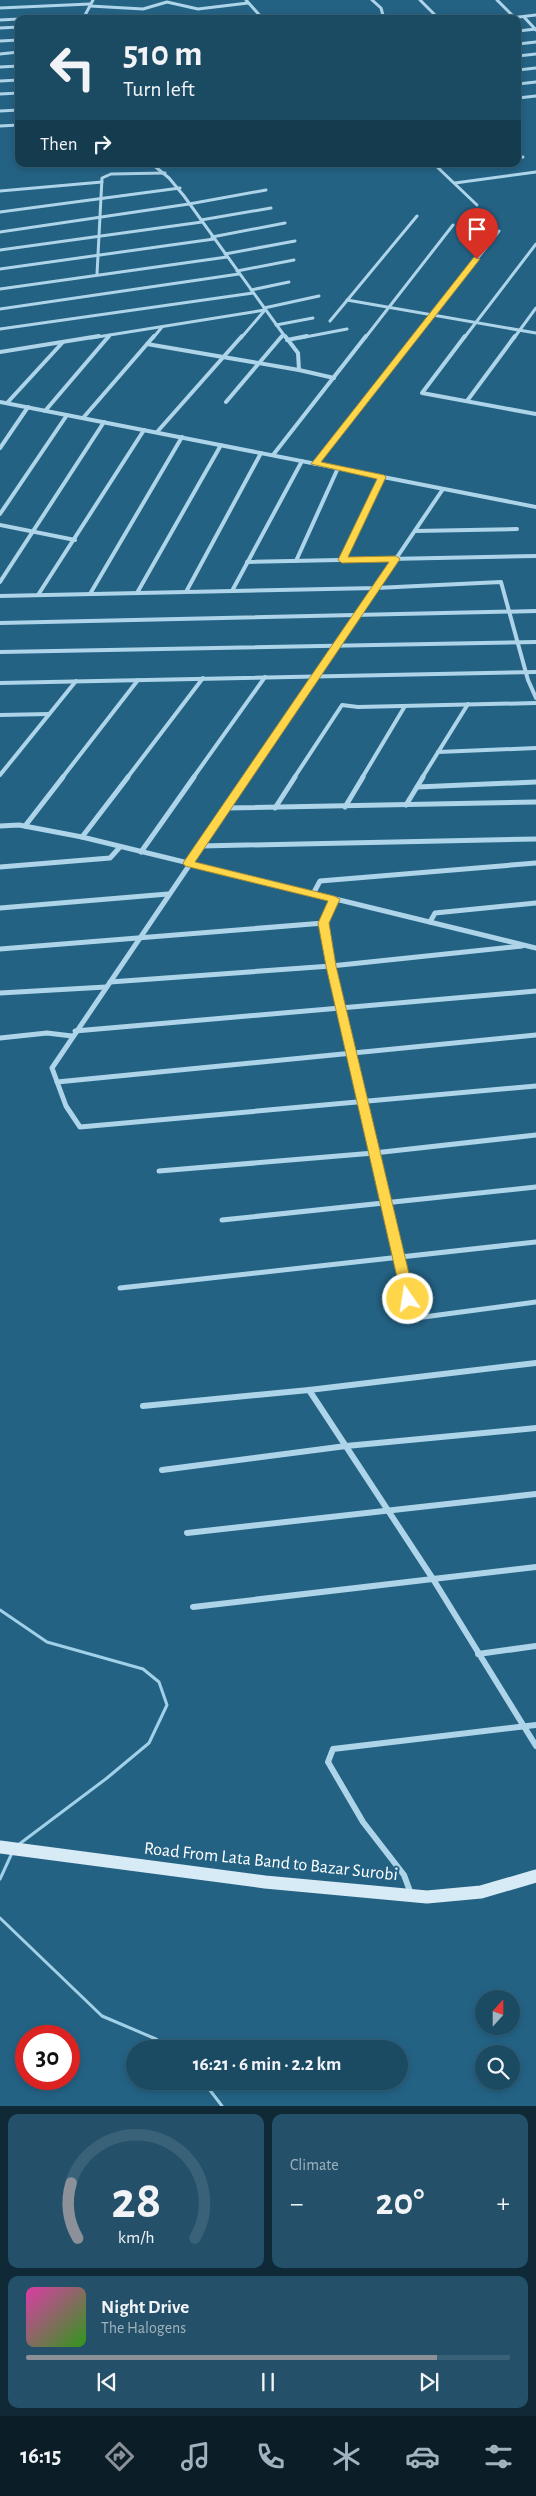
<!DOCTYPE html>
<html lang="en">
<head>
<meta charset="utf-8">
<style>
	body { margin:0; font-family:"Alegreya Sans",sans-serif; background:#245169; color:#f1f3f6; height:100vh; display:flex; flex-direction:column; font-size:19px; white-space:nowrap }
	* { box-sizing:border-box; margin:0 }
	p { font-size:16px; color:#a0b3be }
	.icon { flex:none; width:28px; height:28px; fill:none; stroke:currentColor; stroke-width:2; stroke-linecap:round; stroke-linejoin:round }
	.map { position:relative; height:2106px; overflow:hidden }
	.details { display:flex; flex-direction:column; gap:8px; padding:8px; background:#0f2936; flex:1 }
	.details>* { flex:none }
	.hud { position:absolute; left:15px; top:15px; width:506px; height:152px; border-radius:10px; box-shadow:0 2px 8px #0003,0 0 0 1px #396278; background:#1b4a63; color:#f1f3f6; overflow:hidden }
	.needle { width:32px; rotate:21deg }
	.fabs { position:absolute; left:475px; top:1990px; display:grid; gap:10px }
	.fabs a { display:grid; place-items:center; width:45px; height:45px; border-radius:50%; background:#1b4a63; box-shadow:0 2px 8px #0003,0 0 0 1px #396278; font-size:25px }
	.speed { position:absolute; left:15px; top:2025px; display:flex; gap:10px; font-size:25px; font-weight:700; text-align:center }
	.speed>* { display:grid; place-content:center; width:65px; height:65px; border-radius:50%; background:#1b4a63; box-shadow:0 2px 8px #0003,0 0 0 1px #396278; line-height:1 }
	.speed .limit { border:8px solid #d22; background:#fff; color:#111 }
	.pin { position:absolute; display:grid; place-items:center; width:42px; height:42px; color:#fff; margin:-51px -21px; border-radius:50% 50% 50% 0; rotate:-45deg; box-shadow:0 0 5px #0007 }
	.pin .icon { rotate:45deg }
	.me { position:absolute; width:55px; margin:-28px; rotate:347deg; stroke-linejoin:round; filter:drop-shadow(0 0 4px #0008) }
	.turn { display:flex; align-items:center; gap:18px; height:105px; padding:0 25px; font-size:22px }
	.turn .icon { width:65px; height:65px; stroke-width:2.5 }
	.turn b { display:block; font-size:35px; line-height:42px }
	.then { display:flex; align-items:center; height:48px; padding:0 25px; background:#0003; gap:10px; font-size:19px }
	.big { font-size:38px; font-weight:600; line-height:1.1 }
	.details .card { flex:1; display:flex; flex-direction:column; justify-content:center; gap:8px; min-width:0; padding:0 18px; border-radius:10px; background:#245169 }
	.details .dial { align-items:center; gap:0 }
	.dial svg { height:130px; overflow:visible; fill:none; stroke:#396278; stroke-width:7; stroke-linecap:round; text-anchor:middle }
	.dial text { fill:#f1f3f6; stroke:none }
	.song { display:flex; align-items:center; gap:15px }
	.cover { width:60px; height:60px; border-radius:8px; background:linear-gradient(135deg,hsl(320 70% 55%),hsl(110 70% 35%)) }
	.played { height:5px; border-radius:2px; background:linear-gradient(90deg,#8c9099 85%,#396278 85%) }
	.keys { display:flex; justify-content:space-around; direction:ltr }
	.heat { display:flex; justify-content:space-between; align-items:center; font-size:28px; direction:ltr }
	.details .tiles { flex:1; display:grid; gap:8px; grid-template-columns:1fr 1fr }
	.card:last-child { grid-column:span 2 }
	.trip { position:absolute; left:126px; top:2040px; width:282px; height:50px; border-radius:25px; background:#1b4a63; box-shadow:0 2px 8px #0003,0 0 0 1px #396278; font-weight:600; line-height:50px; text-align:center }
	.tab-bar { display:flex; height:80px; justify-content:space-around; align-items:center; background:#0b1e28; color:#a0b3be }
	.tab-bar .icon { width:35px; height:35px }
	.tab-bar .active { color:#8c9099 }
	.tab-bar b { font-size:22px; color:#f1f3f6 }
	.map>svg:first-child { display:block }
	.lines { fill:none; stroke-linecap:round; stroke-linejoin:round }
	.stream { stroke:#a1d1e9; stroke-width:3 }
	.street-far3 { stroke:#add4e8; stroke-width:3 }
	.street-far2 { stroke:#add4e8; stroke-width:4 }
	.street-far1 { stroke:#add4e8; stroke-width:5 }
	.street { stroke:#add4e8; stroke-width:6 }
	.secondary { stroke:#d7ebf7; stroke-width:13 }
	.route { fill:#ffd54a; stroke:#a68a30 }
	.labels { text-anchor:middle; stroke-width:5; stroke-linejoin:round; paint-order:stroke }
	.near-street-label { font-size:18px; fill:#fff; stroke:#246284 }
</style>
</head>
<body>
<div class="map">
<svg width="536" height="2106" viewBox="0 0 536 2106">
	<rect width="100%" height="100%" fill="#246284"/>
	<g class="lines">
		<g class="stream">
			<polyline points="0,1610 47,1642 143,1669 159,1682 167,1705 149,1743 107,1778 18,1845"/>
			<polyline points="0,1879 12,1853"/>
			<polyline points="0,1918 102,2016 156,2039 169,2049"/>
			<polyline points="203,2081 222,2106"/>
		</g>
		<g class="street-far3">
			<polyline points="246,0 263,19"/>
			<polyline points="372,0 381,8 384,19"/>
			<polyline points="420,0 439,19"/>
			<polyline points="497,0 515,18"/>
			<polyline points="90,6 143,9 167,2 198,9 248,3"/>
			<polyline points="0,8 90,4"/>
			<polyline points="524,17 536,30"/>
			<polyline points="37,19 84,17 123,19"/>
			<polyline points="83,19 93,0"/>
			<polyline points="502,19 536,15"/>
			<polyline points="0,20 19,19"/>
			<polyline points="0,28 19,27"/>
			<polyline points="518,31 536,29"/>
			<polyline points="0,41 19,40"/>
			<polyline points="518,44 536,42"/>
			<polyline points="0,54 19,52"/>
			<polyline points="518,56 536,54"/>
			<polyline points="0,67 19,66"/>
			<polyline points="518,70 536,68"/>
			<polyline points="0,81 19,80"/>
			<polyline points="518,84 536,82"/>
			<polyline points="0,94 19,93"/>
			<polyline points="518,98 536,96"/>
			<polyline points="0,111 19,110"/>
			<polyline points="0,126 19,125"/>
			<polyline points="518,158 523,157"/>
			<polyline points="152,164 169,178 184,196 286,338"/>
			<polyline points="434,164 477,205"/>
			<polyline points="438,167 469,164"/>
			<polyline points="455,183 536,172"/>
			<polyline points="0,191 102,182"/>
			<polyline points="0,212 180,188"/>
			<polyline points="201,220 271,208"/>
			<polyline points="0,232 189,204 266,190"/>
			<polyline points="212,237 285,223"/>
			<polyline points="0,250 202,222"/>
			<polyline points="225,254 295,241"/>
			<polyline points="0,269 214,239"/>
			<polyline points="237,271 294,260"/>
			<polyline points="97,274 102,178 111,174 165,173"/>
			<polyline points="0,289 227,257"/>
			<polyline points="251,290 289,282"/>
			<polyline points="347,300 536,333"/>
			<polyline points="264,308 319,296"/>
			<polyline points="0,309 239,274"/>
			<polyline points="330,321 417,216"/>
			<polyline points="276,325 313,318"/>
			<polyline points="0,329 253,293"/>
			<polyline points="91,338 265,310"/>
			<polyline points="108,338 110,335"/>
			<polyline points="153,338 162,327"/>
			<polyline points="241,338 265,310"/>
			<polyline points="281,338 283,335"/>
			<polyline points="300,338 347,329"/>
			<polyline points="365,338 453,225"/>
			<polyline points="415,338 499,231"/>
			<polyline points="464,338 536,244"/>
			<polyline points="514,338 536,308"/>
		</g>
		<g class="street-far2">
			<polyline points="285,336 298,353 299,370 334,378"/>
			<polyline points="465,336 422,393 536,414"/>
			<polyline points="287,340 307,336"/>
			<polyline points="147,344 299,370"/>
			<polyline points="0,352 99,336"/>
			<polyline points="467,401 515,336"/>
			<polyline points="0,402 536,507"/>
			<polyline points="226,402 282,336"/>
			<polyline points="7,403 63,342"/>
			<polyline points="45,411 109,336"/>
			<polyline points="83,418 154,336"/>
			<polyline points="157,432 242,336"/>
			<polyline points="0,448 28,407"/>
			<polyline points="273,455 366,336"/>
			<polyline points="315,464 416,336"/>
			<polyline points="0,514 67,415"/>
			<polyline points="0,525 75,540"/>
			<polyline points="415,531 517,529"/>
			<polyline points="342,560 382,477"/>
			<polyline points="296,561 338,468"/>
			<polyline points="247,562 536,556"/>
			<polyline points="0,582 104,422"/>
			<polyline points="232,591 302,461"/>
			<polyline points="186,592 261,453"/>
			<polyline points="137,593 221,445"/>
			<polyline points="90,594 182,437"/>
			<polyline points="38,595 144,430"/>
			<polyline points="0,596 376,588 501,582 528,680 536,698"/>
			<polyline points="0,623 536,611"/>
			<polyline points="0,652 536,642"/>
			<polyline points="0,683 536,672"/>
			<polyline points="0,715 49,714"/>
			<polyline points="438,752 536,748"/>
			<polyline points="0,775 76,681"/>
			<polyline points="62,778 138,680"/>
			<polyline points="127,778 203,678"/>
			<polyline points="193,778 265,677"/>
			<polyline points="248,778 443,489"/>
			<polyline points="294,778 342,705 358,707 536,703"/>
			<polyline points="362,778 405,706"/>
			<polyline points="422,778 468,704"/>
		</g>
		<g class="street-far1">
			<polyline points="249,777 52,1068 66,1106 80,1127 536,1086"/>
			<polyline points="417,787 536,782"/>
			<polyline points="406,805 423,777"/>
			<polyline points="345,807 363,777"/>
			<polyline points="226,808 536,802"/>
			<polyline points="275,808 295,777"/>
			<polyline points="0,826 19,825 82,837 536,948"/>
			<polyline points="25,826 63,777"/>
			<polyline points="82,837 128,777"/>
			<polyline points="201,846 536,839"/>
			<polyline points="141,852 194,777"/>
			<polyline points="0,867 110,858 120,847"/>
			<polyline points="313,894 320,881 536,863"/>
			<polyline points="334,899 324,923 331,966 408,1299 416,1318 536,1302"/>
			<polyline points="0,908 168,894"/>
			<polyline points="430,922 435,913 536,903"/>
			<polyline points="0,949 324,923"/>
			<polyline points="110,982 331,966 522,946"/>
			<polyline points="0,993 106,987"/>
			<polyline points="75,1031 536,991"/>
			<polyline points="0,1038 47,1033 72,1036"/>
			<polyline points="57,1082 536,1035"/>
			<polyline points="159,1171 374,1153 536,1135"/>
			<polyline points="222,1220 536,1187"/>
			<polyline points="120,1288 536,1242"/>
		</g>
		<g class="street">
			<polyline points="309,1390 433,1579 536,1746"/>
			<polyline points="143,1406 309,1390 536,1363"/>
			<polyline points="162,1470 346,1446 536,1428"/>
			<polyline points="187,1533 536,1494"/>
			<polyline points="193,1607 536,1567"/>
			<polyline points="478,1654 536,1646"/>
			<polyline points="411,1894 404,1875 363,1822 328,1762 333,1749 536,1725"/>
		</g>
		<polyline class="secondary" points="0,1847 265,1882 427,1897 481,1892 536,1876"/>
	</g>
	<polygon class="route" points="474,257 480,259 321,462 384,475 386,477 348,557 396,556 400,559 195,862 334,896 340,899 329,923 336,966 415,1299 408,1304 402,1299 326,966 318,923 328,901 185,866 183,863 389,562 342,563 338,560 377,479 311,464"/>
	<g class="labels">
		<g class="near-street-label">
			<text transform="translate(271 1861) rotate(6)" y="6">Road From Lata Band to Bazar Surobi</text>
		</g>
	</g>
</svg>
<div class="fabs">
<a><svg class="needle" viewBox="-14 -14 28 28"><path d="M0-13l5 13h-10z" fill="#e53935"/><path d="M0 13l5-13h-10z" fill="#a0b3be"/></svg></a>
<a><svg class="icon" aria-label="search" viewBox="0 0 24 24"><circle cx="10" cy="10" r="6"/><path d="M15 15l6 6"/></svg></a>
</div>
<div class="speed"><div class="limit">30</div></div>
<div class="pin" style="left:477px;top:259px;background:#d93025"><svg class="icon" aria-label="arrive" viewBox="0 0 24 24"><path d="M6 21V4h12l-3 4 3 4H6"/></svg></div>
<svg class="me" style="left:408px;top:1299px" viewBox="-20 -20 40 40"><circle r="17" fill="#ffd54a" stroke="#fff" stroke-width="3"/><path d="M0-11L8 9 0 5-8 9z" fill="#fff"/></svg>
<div class="trip">16:21 · 6 min · 2.2 km</div>
<div class="hud">
<div class="turn"><svg class="icon" aria-label="left" viewBox="0 0 24 24"><path d="M17 20v-9H6M10 6l-5 5 5 5"/></svg><div><b>510 m</b>Turn left</div></div>
<div class="then">Then<svg class="icon" aria-label="right" viewBox="0 0 24 24"><path d="M7 20v-9h11M14 6l5 5-5 5"/></svg></div>
</div>
</div>
<section class="details">
<div class="tiles">
<div class="card dial"><svg viewBox="0 0 100 80">
<path d="M14 69A42 42 0 1 1 86 69"/>
<path d="M14 69A42 42 0 0 1 10 35" stroke="#8c9099"/>
<text x="50" y="56" font-size="32" font-weight="700">28</text>
<text x="50" y="72" font-size="11">km/h</text>
</svg></div>
<div class="card"><p>Climate</p>
<div class="heat"><a>−</a><b class="big">20°</b><a>+</a></div>
</div>
<div class="card">
<div class="song"><i class="cover"></i><div><b>Night Drive</b><p>The Halogens</p></div></div>
<div class="played"></div>
<div class="keys"><svg class="icon" aria-label="previous" viewBox="0 0 24 24"><path d="M18 5L8 12l10 7zM5 5v14"/></svg><svg class="icon" aria-label="pause" viewBox="0 0 24 24"><path d="M8 5v14M16 5v14"/></svg><svg class="icon" aria-label="next" viewBox="0 0 24 24"><path d="M6 5l10 7-10 7zM19 5v14"/></svg></div>
</div>
</div>
</section>
<nav class="tab-bar">
<b>16:15</b>
<svg class="icon active" aria-label="directions" viewBox="0 0 24 24"><path d="M12 3l9 9-9 9-9-9zM9 14v-3h6M13 9l2 2-2 2"/></svg>
<svg class="icon" aria-label="music" viewBox="0 0 24 24"><path d="M9 18V5l10-2v13"/><circle cx="6" cy="18" r="3"/><circle cx="16" cy="16" r="3"/></svg>
<svg class="icon" aria-label="phone" viewBox="0 0 24 24"><path d="M5 4h4l2 5-3 2q2 4 5 5l2-3 5 2v4C11 20 4 13 5 4z"/></svg>
<svg class="icon" aria-label="climate" viewBox="0 0 24 24"><path d="M12 3v18M4 7l16 10M4 17L20 7"/></svg>
<svg class="icon" aria-label="car" viewBox="0 0 24 24"><path d="M5 17H2v-5l4-1 3-4h7l3 4 3 1v5h-3M9 17h6M6 11h13"/><circle cx="7" cy="17" r="2"/><circle cx="17" cy="17" r="2"/></svg>
<svg class="icon" aria-label="filters" viewBox="0 0 24 24"><path d="M4 7h16M4 17h16"/><circle cx="9" cy="7" r="2"/><circle cx="15" cy="17" r="2"/></svg>
</nav>
</body>
</html>
